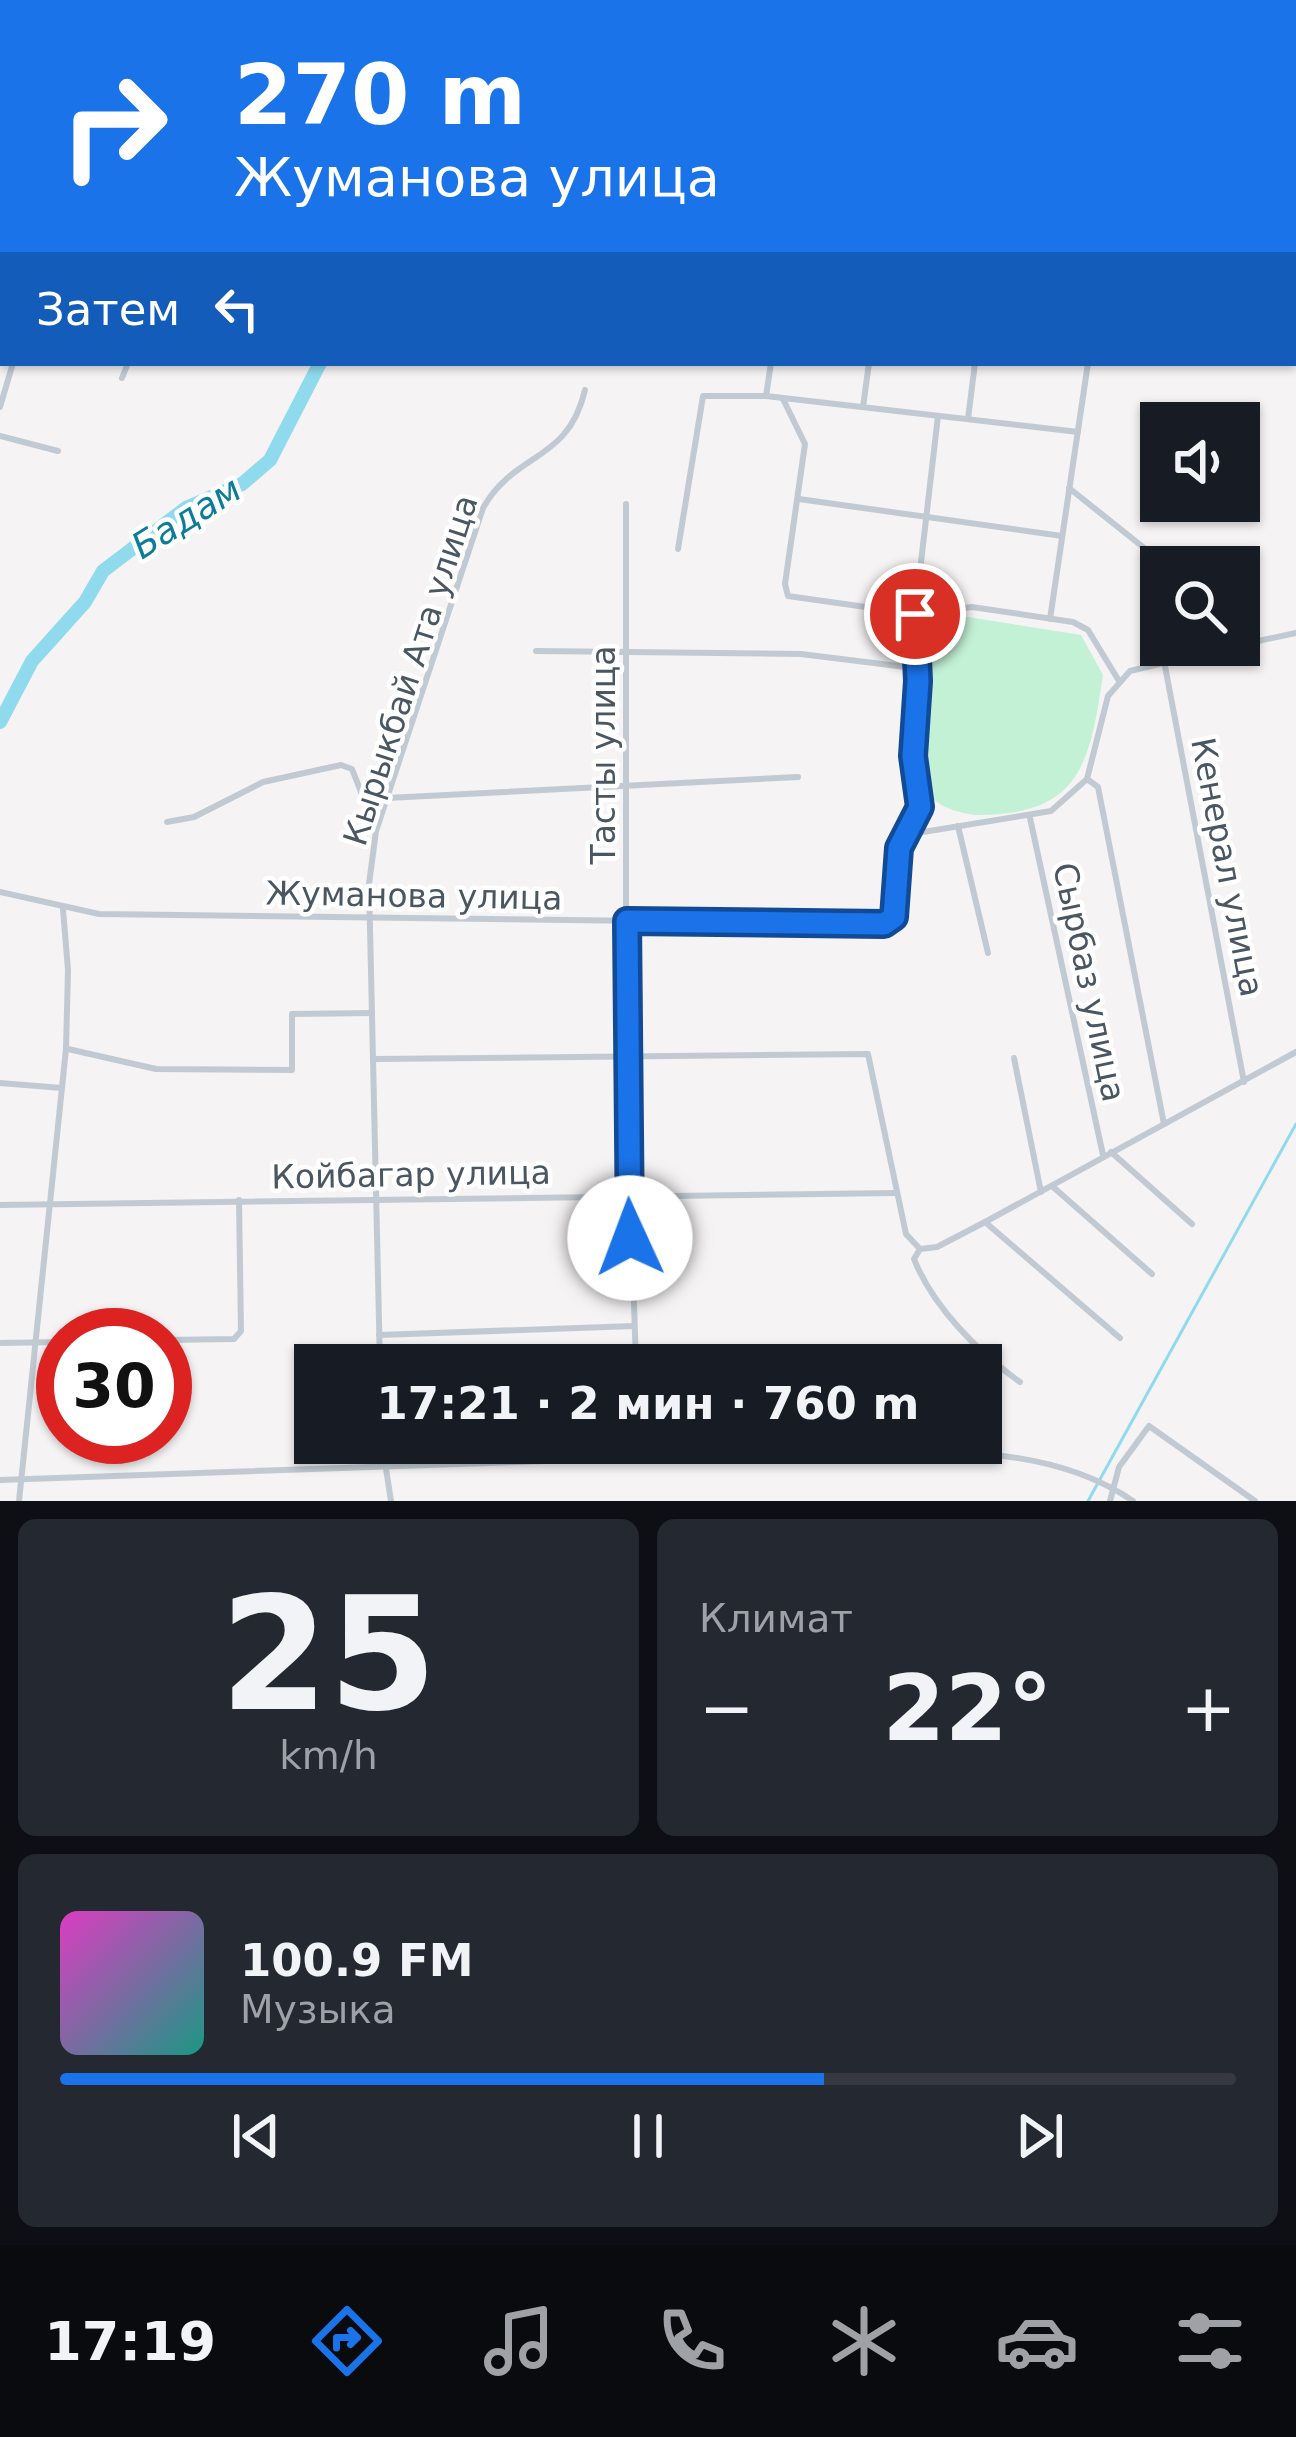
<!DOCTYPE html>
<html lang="ru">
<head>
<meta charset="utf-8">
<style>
	body { margin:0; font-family:"DejaVu Sans",sans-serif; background:#242831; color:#f1f3f6; height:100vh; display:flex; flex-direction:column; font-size:45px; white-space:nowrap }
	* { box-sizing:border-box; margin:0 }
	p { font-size:39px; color:#9ea1a6 }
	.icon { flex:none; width:66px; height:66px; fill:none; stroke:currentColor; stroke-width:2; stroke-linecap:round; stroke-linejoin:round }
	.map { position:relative; height:1501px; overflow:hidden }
	.drawer { display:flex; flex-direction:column; gap:18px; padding:18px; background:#0d0f14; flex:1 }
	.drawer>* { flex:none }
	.hud { position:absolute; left:0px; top:0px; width:1296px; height:366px; box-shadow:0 3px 9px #0004; background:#1a73e8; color:#fff; overflow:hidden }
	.controls { position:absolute; left:1140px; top:402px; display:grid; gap:24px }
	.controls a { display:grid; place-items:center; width:120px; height:120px; border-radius:0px; background:#171b24; box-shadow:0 3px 9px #0004; font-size:60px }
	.speed { position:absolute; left:36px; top:1308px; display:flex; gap:24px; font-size:60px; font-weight:700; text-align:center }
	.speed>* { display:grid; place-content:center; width:156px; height:156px; border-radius:50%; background:#171b24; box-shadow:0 3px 9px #0004; line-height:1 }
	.speed .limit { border:18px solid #d22; background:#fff; color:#111 }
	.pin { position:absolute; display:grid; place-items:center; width:102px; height:102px; color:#fff; margin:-51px; border:6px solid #fff; border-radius:50%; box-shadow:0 3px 12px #0007 }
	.me { position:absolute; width:132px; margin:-66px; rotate:358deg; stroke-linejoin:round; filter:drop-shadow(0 0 9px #0008) }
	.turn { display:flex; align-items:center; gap:42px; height:252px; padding:0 36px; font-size:54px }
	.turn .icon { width:156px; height:156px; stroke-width:2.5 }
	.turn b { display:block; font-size:84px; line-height:102px }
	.then { display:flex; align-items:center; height:114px; padding:0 36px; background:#0003; gap:24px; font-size:45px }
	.big { font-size:90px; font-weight:600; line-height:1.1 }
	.drawer .tile { flex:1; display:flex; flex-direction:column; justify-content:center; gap:18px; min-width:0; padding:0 42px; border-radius:18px; background:#242831 }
	.drawer .dial { align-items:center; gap:0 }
	.dial b { font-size:156px; line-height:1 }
	.song { display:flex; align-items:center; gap:36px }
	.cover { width:144px; height:144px; border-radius:18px; background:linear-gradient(135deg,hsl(310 70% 55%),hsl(170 70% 35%)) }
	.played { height:12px; border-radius:6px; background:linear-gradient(90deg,#1a73e8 65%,#363941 65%) }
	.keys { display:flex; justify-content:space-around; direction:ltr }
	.heat { display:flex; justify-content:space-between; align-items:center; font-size:66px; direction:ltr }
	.drawer .tiles { flex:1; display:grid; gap:18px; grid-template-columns:1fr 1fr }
	.tile:last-child { grid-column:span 2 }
	.trip { position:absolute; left:294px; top:1344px; width:708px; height:120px; border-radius:0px; background:#171b24; box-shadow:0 3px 9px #0004; font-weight:600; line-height:120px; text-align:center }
	.tab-bar { display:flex; height:192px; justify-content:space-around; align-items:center; background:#090b0e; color:#9ea1a6 }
	.tab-bar .icon { width:84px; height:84px }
	.tab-bar .active { color:#1a73e8 }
	.tab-bar b { font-size:54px; color:#f1f3f6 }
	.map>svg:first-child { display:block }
	.green { fill:#c3f1d5 }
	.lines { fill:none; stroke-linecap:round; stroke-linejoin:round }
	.stream { stroke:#90daee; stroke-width:3 }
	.river { stroke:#90daee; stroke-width:14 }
	.street { stroke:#c1cad2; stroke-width:6 }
	.route-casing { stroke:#114b97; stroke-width:30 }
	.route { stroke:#1a73e8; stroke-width:21 }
	.labels { text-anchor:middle; stroke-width:9; stroke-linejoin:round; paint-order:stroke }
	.street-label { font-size:33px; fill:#4a5661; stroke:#fff }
	.water-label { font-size:36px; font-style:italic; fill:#0c7c9b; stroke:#fff }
</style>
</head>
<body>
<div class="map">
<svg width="1296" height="1501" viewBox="0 0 1296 1501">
	<rect width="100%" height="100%" fill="#f5f3f3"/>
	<path class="green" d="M 968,617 L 1081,635 L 1103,675 C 1090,761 1082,814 980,815 C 966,815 938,808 930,795 C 908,759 932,662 937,620 Z"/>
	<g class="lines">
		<polyline class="stream" points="1088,1501 1296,1124"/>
		<g class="river">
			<polyline points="436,3 436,0"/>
			<polyline points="0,722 32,661 85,602 103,571 186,508 242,484 270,460 320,363"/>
		</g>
		<g class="street">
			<polyline points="132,1 137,3"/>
			<polyline points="7,3 8,0"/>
			<polyline points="918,3 919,0"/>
			<polyline points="1021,3 1021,0"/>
			<polyline points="1137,3 1137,1"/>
			<polyline points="0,33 3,21"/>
			<polyline points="0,70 3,71"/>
			<polyline points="122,378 128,363"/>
			<polyline points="766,396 771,363"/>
			<polyline points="783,399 805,444 785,584 788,596 915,614 972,607 1073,622 1088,630 1119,681"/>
			<polyline points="0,407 13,363"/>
			<polyline points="863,407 869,363"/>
			<polyline points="968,419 975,363"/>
			<polyline points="0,436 58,451"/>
			<polyline points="1069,488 1168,567"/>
			<polyline points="799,499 1062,536"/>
			<polyline points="626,504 626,1059 636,1365"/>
			<polyline points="678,549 703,396 766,396 1078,432"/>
			<polyline points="1050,619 1088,363"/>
			<polyline points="1239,624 1259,641"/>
			<polyline points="1239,645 1296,633"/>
			<polyline points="536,651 801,654 914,668"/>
			<polyline points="1164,661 1244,1082"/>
			<polyline points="1087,779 1098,787 1164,1124"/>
			<polyline points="387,798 798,777"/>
			<polyline points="1030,818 1103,1155"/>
			<polyline points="167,822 194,817 263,782 341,765 352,769 375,828"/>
			<polyline points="958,826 988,953"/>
			<polyline points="911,834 920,807 913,756 918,681 915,614 938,416"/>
			<polyline points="0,892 99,914 884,924 894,917 899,848 911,834 1051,811 1087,779 1108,696 1130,671 1239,645"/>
			<polyline points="68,1049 156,1069 292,1070 292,1014 372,1013"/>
			<polyline points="1014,1058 1041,1192"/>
			<path d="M 375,1059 L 868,1054 L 906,1234 L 920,1249 L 914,1259 C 933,1307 979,1353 1020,1382"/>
			<polyline points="0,1083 62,1088"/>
			<polyline points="1111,1152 1192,1224"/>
			<polyline points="1052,1186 1152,1274"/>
			<polyline points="0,1205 896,1193"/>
			<polyline points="985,1222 1120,1338"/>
			<polyline points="920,1249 937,1247 985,1222 1296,1052"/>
			<polyline points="379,1335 634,1326"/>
			<polyline points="165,1340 234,1339 241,1331 239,1200"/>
			<polyline points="0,1343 63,1342"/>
			<path d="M 380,1365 L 369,884 L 376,831 L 483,508 C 515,451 568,463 585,390"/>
			<polyline points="382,1443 391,1501"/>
			<path d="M 0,1480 L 858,1450 C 951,1452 1053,1446 1133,1501"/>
			<polyline points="19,1501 66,1049 68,970 63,909"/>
			<polyline points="1110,1501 1119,1467 1149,1426 1255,1501"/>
		</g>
	</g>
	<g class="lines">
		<g class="route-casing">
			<polyline id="route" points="630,1238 627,921 884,924 894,917 899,848 920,807 913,756 918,681 915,614"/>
		</g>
		<use href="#route" class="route"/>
	</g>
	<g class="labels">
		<g class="street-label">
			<text transform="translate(410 670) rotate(-72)" y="12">Кырыкбай Ата улица</text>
			<text transform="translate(603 755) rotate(-90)" y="12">Тасты улица</text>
			<text transform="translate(1228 867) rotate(79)" y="12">Кенерал улица</text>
			<text transform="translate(414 895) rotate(1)" y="12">Жуманова улица</text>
			<text transform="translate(1090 982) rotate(78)" y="12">Сырбаз улица</text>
			<text transform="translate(411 1174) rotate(-1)" y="12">Койбагар улица</text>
		</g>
		<g class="water-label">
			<text transform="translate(186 517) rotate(-32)" y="13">Бадам</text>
		</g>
	</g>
</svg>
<div class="controls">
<a><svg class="icon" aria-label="sound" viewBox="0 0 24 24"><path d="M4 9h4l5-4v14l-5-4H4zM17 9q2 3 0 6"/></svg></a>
<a><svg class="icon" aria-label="search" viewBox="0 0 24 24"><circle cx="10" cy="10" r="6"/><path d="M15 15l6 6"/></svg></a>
</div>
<div class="speed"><div class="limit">30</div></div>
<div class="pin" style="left:915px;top:614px;background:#d93025"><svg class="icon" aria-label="arrive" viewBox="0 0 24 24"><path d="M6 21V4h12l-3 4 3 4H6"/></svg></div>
<svg class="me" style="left:630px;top:1238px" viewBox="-20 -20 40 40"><circle r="19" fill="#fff"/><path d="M0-13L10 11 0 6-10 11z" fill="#1a73e8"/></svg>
<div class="trip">17:21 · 2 мин · 760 m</div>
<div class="hud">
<div class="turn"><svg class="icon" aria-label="right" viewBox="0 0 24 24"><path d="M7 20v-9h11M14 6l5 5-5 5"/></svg><div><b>270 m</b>Жуманова улица</div></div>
<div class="then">Затем<svg class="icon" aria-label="left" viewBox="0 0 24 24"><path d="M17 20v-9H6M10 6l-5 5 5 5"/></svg></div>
</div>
</div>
<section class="drawer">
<div class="tiles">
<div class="tile dial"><b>25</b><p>km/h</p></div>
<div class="tile"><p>Климат</p>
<div class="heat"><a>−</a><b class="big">22°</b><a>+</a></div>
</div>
<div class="tile">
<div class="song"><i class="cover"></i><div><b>100.9 FM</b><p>Музыка</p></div></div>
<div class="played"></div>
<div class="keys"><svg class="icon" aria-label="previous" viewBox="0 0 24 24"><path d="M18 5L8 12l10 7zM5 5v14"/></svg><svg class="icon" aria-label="pause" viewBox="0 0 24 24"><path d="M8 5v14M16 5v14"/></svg><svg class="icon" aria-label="next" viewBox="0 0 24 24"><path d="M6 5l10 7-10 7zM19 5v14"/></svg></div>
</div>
</div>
</section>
<nav class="tab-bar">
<b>17:19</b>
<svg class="icon active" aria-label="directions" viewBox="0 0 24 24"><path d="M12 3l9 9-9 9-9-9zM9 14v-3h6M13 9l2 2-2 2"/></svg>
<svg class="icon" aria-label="music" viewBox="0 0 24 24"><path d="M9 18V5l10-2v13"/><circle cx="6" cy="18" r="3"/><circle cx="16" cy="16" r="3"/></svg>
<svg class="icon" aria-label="phone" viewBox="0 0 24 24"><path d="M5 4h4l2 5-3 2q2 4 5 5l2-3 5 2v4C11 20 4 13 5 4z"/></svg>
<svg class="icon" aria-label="climate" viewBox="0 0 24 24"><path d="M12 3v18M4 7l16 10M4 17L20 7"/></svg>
<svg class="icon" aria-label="car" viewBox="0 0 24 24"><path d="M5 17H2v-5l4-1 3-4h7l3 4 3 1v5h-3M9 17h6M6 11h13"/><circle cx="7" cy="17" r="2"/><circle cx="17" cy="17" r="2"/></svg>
<svg class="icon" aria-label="filters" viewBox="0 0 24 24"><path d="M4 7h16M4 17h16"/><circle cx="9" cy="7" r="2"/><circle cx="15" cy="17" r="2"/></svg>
</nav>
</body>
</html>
